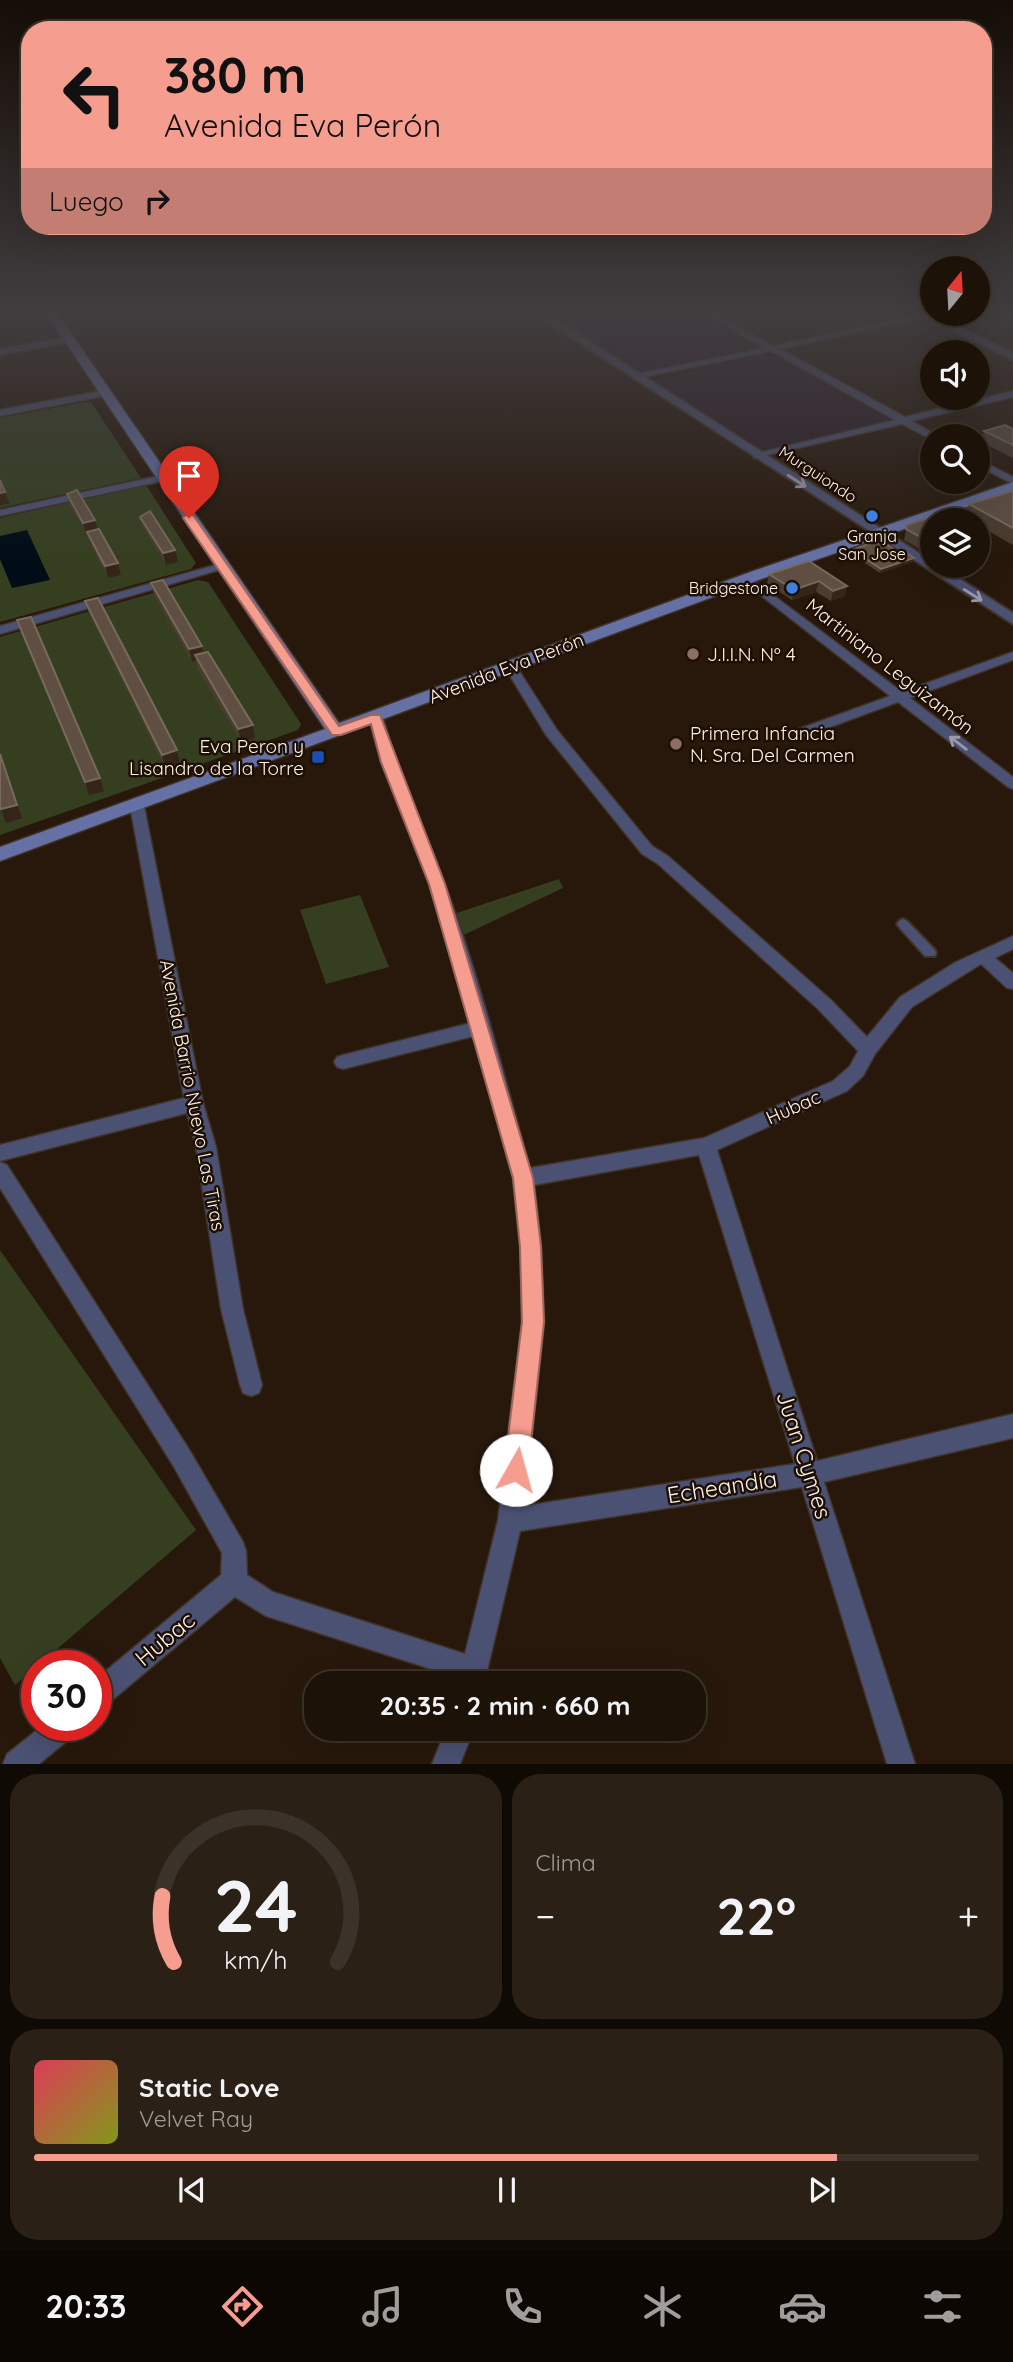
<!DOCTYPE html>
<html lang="es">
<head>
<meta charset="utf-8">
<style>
	body { margin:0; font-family:Quicksand,sans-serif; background:#2a2016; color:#f1f3f6; height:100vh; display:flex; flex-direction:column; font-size:26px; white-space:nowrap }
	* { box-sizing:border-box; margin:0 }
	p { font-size:23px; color:#a09e9c }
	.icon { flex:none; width:38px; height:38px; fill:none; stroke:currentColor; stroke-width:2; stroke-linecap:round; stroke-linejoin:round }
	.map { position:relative; height:1764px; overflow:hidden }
	.sheet { display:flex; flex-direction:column; gap:10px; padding:10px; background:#100a04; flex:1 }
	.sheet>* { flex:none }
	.hud { position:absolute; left:21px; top:21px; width:971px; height:214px; border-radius:28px; box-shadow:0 7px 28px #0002,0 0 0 2px #3b3229; background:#f59d8f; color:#111; overflow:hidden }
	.needle { width:46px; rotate:18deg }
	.tools { position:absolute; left:920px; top:256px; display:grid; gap:14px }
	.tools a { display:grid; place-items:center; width:70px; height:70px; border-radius:50%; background:#1d1208; box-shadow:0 7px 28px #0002,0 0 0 2px #3b3229; font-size:35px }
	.speed { position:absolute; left:21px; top:1650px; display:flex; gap:14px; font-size:35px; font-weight:700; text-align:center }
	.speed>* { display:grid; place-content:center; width:91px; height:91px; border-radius:50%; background:#1d1208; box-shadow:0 7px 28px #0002,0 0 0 2px #3b3229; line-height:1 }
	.speed .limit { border:10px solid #d22; background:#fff; color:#111 }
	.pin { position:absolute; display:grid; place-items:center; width:60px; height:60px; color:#fff; margin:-72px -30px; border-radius:50% 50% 50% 0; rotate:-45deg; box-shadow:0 0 7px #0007 }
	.pin .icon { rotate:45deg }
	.me { position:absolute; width:77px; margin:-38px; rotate:7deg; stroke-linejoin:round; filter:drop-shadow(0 0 5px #0008) }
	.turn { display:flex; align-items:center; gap:24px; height:147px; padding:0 28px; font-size:32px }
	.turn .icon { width:91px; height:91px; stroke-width:2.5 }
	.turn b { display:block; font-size:49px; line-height:60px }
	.then { display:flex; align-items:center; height:66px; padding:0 28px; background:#0003; gap:14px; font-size:26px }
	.big { font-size:52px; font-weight:800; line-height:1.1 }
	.sheet .card { flex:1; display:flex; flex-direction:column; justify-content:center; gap:10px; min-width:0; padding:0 24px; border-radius:28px; background:#2a2016 }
	.sheet .dial { align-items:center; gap:0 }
	.dial svg { height:182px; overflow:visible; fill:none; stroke:#3b3229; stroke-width:7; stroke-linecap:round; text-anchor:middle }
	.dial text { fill:#f1f3f6; stroke:none }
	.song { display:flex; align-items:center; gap:21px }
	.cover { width:84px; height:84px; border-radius:10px; background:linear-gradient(135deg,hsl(350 70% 55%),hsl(70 70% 35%)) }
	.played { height:7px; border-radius:4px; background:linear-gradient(90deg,#f59d8f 85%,#3b3229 85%) }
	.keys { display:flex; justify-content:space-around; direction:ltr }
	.heat { display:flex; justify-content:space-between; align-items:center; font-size:38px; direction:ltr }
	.sheet .tiles { flex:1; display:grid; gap:10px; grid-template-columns:1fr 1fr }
	.card:last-child { grid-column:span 2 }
	.trip { position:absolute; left:304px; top:1671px; width:402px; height:70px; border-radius:28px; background:#1d1208; box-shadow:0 7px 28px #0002,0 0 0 2px #3b3229; font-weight:800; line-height:70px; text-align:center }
	.tabs { display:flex; height:112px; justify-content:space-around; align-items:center; background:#0c0703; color:#a09e9c }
	.tabs .icon { width:49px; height:49px }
	.tabs .current { color:#f59d8f }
	.tabs b { font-size:32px; color:#f1f3f6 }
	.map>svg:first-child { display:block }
	.industrial { fill:#2c1d28 }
	.green { fill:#353f20; fill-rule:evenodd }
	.water { fill:#000c16 }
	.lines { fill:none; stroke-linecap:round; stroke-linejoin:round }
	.pedestrian-casing { stroke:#413226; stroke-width:4 }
	.minor-casing { stroke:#413226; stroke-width:3 }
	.tertiary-casing { stroke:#413226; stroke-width:4 }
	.secondary-casing { stroke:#413226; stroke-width:3 }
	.pedestrian { fill:#4a5173; fill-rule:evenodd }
	.minor { fill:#4a5173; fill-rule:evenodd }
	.tertiary { fill:#4a5173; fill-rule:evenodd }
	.secondary { fill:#6570a5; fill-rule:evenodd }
	.wall { fill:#4a3c2e }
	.shaded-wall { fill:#342518 }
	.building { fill:#5e4f42; stroke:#77695c; stroke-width:2 }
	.oneway { stroke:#9b99a8 }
	.route { fill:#f59d8f; stroke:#9f665d; stroke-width:2 }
	.shop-dot { fill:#3f7fe0; stroke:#1d0f03; stroke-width:2.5 }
	.education-dot { fill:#8d6e63; stroke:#1d0f03; stroke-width:2.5 }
	.transit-dot { fill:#1a4fb4; stroke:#1d0f03; stroke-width:2.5 }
	.labels { text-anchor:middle; stroke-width:5; stroke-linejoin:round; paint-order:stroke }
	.far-street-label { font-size:16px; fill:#fdf2e9; stroke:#1d0f03 }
	.far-poi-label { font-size:16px; fill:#fdf2e9; stroke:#1d0f03 }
	.poi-label { font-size:19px; fill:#fdf2e9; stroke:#1d0f03; text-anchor:start }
	.street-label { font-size:19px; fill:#fdf2e9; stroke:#1d0f03 }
	.near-street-label { font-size:23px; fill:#fdf2e9; stroke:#1d0f03 }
</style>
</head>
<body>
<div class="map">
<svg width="1013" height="1764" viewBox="0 0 1013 1764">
	<rect width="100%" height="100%" fill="#27180b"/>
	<g class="industrial">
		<polygon points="571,310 695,310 762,348 641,374 551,316"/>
		<polygon points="763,355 778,357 887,416 890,421 762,453 651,381"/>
	</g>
	<g class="green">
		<polygon points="85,402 91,402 141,478 0,508 0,505 9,503 0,484 0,418"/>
		<polygon points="146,485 196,563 191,569 0,622 0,518"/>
		<path d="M 198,580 L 208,582 L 301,724 L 298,730 L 0,835 L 0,637 ZM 198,668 L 254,738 L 241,742 ZM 127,690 L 180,763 L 179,764 L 165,767 ZM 55,713 L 104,791 L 89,795 Z"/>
		<polygon points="559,879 563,888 453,940 445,917"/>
		<polygon points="360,895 389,967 326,984 300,910"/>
		<polygon points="0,1250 196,1530 15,1685 0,1658"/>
	</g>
	<polygon class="water" points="27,530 50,580 12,588 0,559 0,536"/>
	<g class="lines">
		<g class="pedestrian-casing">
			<polygon id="pedestrian" points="903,919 907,921 935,950 936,953 935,956 925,956 899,927 897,924 899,921"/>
		</g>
		<g class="minor-casing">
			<g id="minor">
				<polygon points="539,310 559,310 535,315 535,311"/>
				<polygon points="698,310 709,310 773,346 933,312 945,313 780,349 905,417 1013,391 1013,397 912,421 936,435 933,436 933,440 902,424 754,458 754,454 895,420 771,351 634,379 633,377 637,374 764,348"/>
				<polygon points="68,337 71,338 71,342 0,355 0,349"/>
				<polygon points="106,390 109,391 109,395 0,416 0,410"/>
				<polygon points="978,459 1013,477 1013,484 978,466"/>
				<polygon points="163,475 167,476 167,480 0,516 0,510"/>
				<polygon points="222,563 226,564 226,568 0,634 0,626"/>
				<polygon points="745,574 902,692 1013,652 1013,660 910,698 1013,777 1013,789 1008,787 898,702 806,736 796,736 794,733 796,730 890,696 741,580 741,576"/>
				<path d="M 510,662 L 516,666 L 557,730 L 652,846 L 668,856 L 831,1000 L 867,1037 L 900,997 L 956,962 L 1013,936 L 1013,949 L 995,958 L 1013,973 L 1013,989 L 1007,988 L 981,964 L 912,1007 L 875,1054 L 863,1076 L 847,1091 L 717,1150 L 817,1461 L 1013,1414 L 1013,1438 L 824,1482 L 915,1764 L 887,1764 L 802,1487 L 520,1531 L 484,1684 L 458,1684 L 459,1678 L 266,1616 L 235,1597 L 105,1706 L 96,1710 L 96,1679 L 221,1575 L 222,1553 L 174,1467 L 0,1188 L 0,1162 L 7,1165 L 190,1451 L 243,1542 L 246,1551 L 247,1575 L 273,1592 L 465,1654 L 498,1520 L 522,1322 L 521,1247 L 513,1178 L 474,1036 L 343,1069 L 337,1067 L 334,1062 L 337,1057 L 343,1055 L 471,1023 L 429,884 L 381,762 L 369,718 L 371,715 L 376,714 L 383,718 C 399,775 424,827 444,882 C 479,975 503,1073 530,1168 L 704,1138 L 833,1081 L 850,1066 L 858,1051 L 819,1010 L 658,864 L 642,854 L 546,735 L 504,666 ZM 699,1155 L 795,1464 L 524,1506 L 544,1322 L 541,1247 L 534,1185 Z"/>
				<polygon points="137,801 144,806 203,1103 216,1147 243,1309 262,1385 259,1393 251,1396 243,1393 240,1385 221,1309 196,1147 187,1113 0,1161 0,1145 184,1098 130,806"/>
				<polygon points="42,1726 77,1726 73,1736 39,1764 3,1764 7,1754"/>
				<polygon points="446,1729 474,1729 460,1764 432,1764"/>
			</g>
		</g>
		<g class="tertiary-casing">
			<g id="tertiary">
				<polygon points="529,310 541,310 933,562 933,565 938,565 1013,613 1013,624"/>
				<polygon points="912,310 926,310 1013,353 1013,360"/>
			</g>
		</g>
		<g class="secondary-casing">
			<polygon id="secondary" points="44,310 55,310 339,723 753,571 1013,482 1013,491 764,578 0,861 0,847 325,729"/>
		</g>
		<use href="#pedestrian" class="pedestrian"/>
		<use href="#minor" class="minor"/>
		<use href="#tertiary" class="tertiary"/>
		<use href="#secondary" class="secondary"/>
	</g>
	<g class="wall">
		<polygon points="1013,429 1013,458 981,442 984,431"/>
		<polygon points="1013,491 1013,545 978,525 978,520 970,520 965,517 969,504"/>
		<polygon points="67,494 97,530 118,563 121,575 108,578 90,544 87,534 70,506"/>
		<polygon points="140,517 178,562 166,565 143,528"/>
		<polygon points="933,522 933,557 904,540 907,525"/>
		<polygon points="852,550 901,554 912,562 880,573 851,554"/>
		<polygon points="809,561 845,596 831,601 816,592 792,600 767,584 769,574"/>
		<polygon points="151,583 203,653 253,725 255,738 241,742 197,668 196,660 192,662 154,595"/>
		<polygon points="85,601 177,750 180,763 165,768 89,613"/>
		<polygon points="17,620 100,778 104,791 89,795 21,633"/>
	</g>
	<g class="shaded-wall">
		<polygon points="5,492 9,503 0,505 0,493"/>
		<polygon points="95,520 98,532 86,534 83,523"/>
		<polygon points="175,550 178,562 166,565 163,553"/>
		<polygon points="914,558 912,562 880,573 881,569"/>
		<polygon points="118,563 121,575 108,578 105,566"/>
		<polygon points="819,581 816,592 792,600 794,590"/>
		<polygon points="847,586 845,596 831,601 833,591"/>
		<polygon points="202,646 205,658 195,655 196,660 192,662 189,649"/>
		<polygon points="253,725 255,738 241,742 238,729"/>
		<polygon points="177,750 180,763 165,768 162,755"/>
		<polygon points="0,753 22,818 6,823 1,809"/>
		<polygon points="100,778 104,791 89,795 85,782"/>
	</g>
	<g class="building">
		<polygon points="1005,425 1013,429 1013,445 984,431"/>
		<polygon points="0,480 5,492 0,493"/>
		<polygon points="77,490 95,520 83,523 67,494"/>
		<polygon points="1013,491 1013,528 969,504"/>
		<polygon points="150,511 175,550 163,553 140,517"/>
		<polygon points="927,518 933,522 933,544 906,529 907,525"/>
		<polygon points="99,529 118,563 105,566 87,532"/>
		<polygon points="874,542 886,544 901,554 902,550 914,558 881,569 852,550"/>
		<polygon points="809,561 847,586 833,591 819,581 794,590 769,574"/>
		<polygon points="163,580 202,646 189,649 151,583"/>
		<polygon points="98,598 177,750 162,755 85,601"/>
		<polygon points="31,617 100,778 85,782 17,620"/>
		<polygon points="208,652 253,725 238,729 195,655"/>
		<polygon points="0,754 17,805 1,809 0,807"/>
	</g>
	<defs><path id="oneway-shaft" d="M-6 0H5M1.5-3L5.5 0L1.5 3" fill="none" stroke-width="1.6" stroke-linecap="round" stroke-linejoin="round" transform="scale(1.75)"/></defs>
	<g class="oneway">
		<use href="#oneway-shaft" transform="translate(797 481) rotate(33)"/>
		<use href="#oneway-shaft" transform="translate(973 595) rotate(32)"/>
		<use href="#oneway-shaft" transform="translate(958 743) rotate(-143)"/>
	</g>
	<linearGradient id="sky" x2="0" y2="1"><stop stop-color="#150d06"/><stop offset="0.56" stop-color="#413d3f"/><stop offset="1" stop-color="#413d3f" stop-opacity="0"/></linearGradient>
	<rect width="1013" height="557" fill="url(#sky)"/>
	<polygon class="route" points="185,515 193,515 339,726 371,715 380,715 445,884 533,1178 541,1247 544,1322 528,1470 525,1479 516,1482 508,1479 504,1470 522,1322 520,1247 513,1178 429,884 381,762 371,724 341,735 332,735 183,518"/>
	<g class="shop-dot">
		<circle cx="872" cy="516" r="7"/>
		<circle cx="792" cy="588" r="7"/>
	</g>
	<g class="education-dot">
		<circle cx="693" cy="654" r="7"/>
		<circle cx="676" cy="744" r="7"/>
	</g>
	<rect class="transit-dot" x="311" y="750" width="14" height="14" rx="3.5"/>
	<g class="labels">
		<g class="far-street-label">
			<text transform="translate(818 474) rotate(33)" y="6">Murguiondo</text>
		</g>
		<g class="far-poi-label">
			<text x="872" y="542">Granja<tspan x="872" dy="18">San Jose</tspan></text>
			<text x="778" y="594" text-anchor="end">Bridgestone</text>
		</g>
		<g class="poi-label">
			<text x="707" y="661">J.I.I.N. Nº 4</text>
			<text x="690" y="740">Primera Infancia<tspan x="690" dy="22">N. Sra. Del Carmen</tspan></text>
			<text x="304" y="753" text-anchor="end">Eva Peron y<tspan x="304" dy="22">Lisandro de la Torre</tspan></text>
		</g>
		<g class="street-label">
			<text transform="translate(890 666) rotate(38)" y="7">Martiniano Leguizamón</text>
			<text transform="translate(506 668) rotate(-21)" y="7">Avenida Eva Perón</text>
			<text transform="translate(193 1095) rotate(79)" y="7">Avenida Barrio Nuevo Las Tiras</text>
			<text transform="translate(793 1107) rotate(-24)" y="7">Hubac</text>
		</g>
		<g class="near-street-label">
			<text transform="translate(804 1455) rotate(72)" y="8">Juan Cymes</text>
			<text transform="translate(722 1487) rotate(-9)" y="8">Echeandía</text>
			<text transform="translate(165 1639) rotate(-40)" y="8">Hubac</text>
		</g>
	</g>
</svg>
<div class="tools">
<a><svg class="needle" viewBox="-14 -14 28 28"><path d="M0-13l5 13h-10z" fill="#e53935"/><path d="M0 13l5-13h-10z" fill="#a09e9c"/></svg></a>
<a><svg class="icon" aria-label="sound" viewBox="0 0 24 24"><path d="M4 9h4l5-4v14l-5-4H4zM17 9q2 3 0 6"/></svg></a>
<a><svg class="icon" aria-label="search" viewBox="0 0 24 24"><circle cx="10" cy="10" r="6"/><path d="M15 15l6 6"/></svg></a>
<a><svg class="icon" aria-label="layers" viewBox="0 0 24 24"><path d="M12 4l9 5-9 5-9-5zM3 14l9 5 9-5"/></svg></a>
</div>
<div class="speed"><div class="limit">30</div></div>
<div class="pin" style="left:189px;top:518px;background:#d93025"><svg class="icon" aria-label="arrive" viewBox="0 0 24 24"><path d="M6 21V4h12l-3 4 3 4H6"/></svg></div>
<svg class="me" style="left:516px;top:1470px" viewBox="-20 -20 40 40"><circle r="19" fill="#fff"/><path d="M0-13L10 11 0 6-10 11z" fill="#f59d8f"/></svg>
<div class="trip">20:35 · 2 min · 660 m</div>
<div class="hud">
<div class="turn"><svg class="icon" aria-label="left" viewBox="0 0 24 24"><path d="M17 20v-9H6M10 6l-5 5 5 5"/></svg><div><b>380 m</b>Avenida Eva Perón</div></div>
<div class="then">Luego<svg class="icon" aria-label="right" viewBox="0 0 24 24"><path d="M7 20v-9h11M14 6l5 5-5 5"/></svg></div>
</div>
</div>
<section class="sheet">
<div class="tiles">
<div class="card dial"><svg viewBox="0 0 100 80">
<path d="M14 69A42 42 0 1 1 86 69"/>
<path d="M14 69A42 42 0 0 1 9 40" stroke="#f59d8f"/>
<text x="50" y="56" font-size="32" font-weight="700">24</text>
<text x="50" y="72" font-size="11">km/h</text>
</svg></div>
<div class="card"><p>Clima</p>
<div class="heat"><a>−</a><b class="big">22°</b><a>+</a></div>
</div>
<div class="card">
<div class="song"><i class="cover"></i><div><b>Static Love</b><p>Velvet Ray</p></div></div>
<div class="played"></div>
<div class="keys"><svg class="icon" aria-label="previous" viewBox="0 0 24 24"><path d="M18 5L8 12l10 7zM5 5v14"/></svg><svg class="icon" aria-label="pause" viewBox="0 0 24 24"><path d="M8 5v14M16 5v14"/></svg><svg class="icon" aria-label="next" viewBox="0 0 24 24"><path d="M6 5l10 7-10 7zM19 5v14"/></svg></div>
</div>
</div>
</section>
<nav class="tabs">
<b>20:33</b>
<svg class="icon current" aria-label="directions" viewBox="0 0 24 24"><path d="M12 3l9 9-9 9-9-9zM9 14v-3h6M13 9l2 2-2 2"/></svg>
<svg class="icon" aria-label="music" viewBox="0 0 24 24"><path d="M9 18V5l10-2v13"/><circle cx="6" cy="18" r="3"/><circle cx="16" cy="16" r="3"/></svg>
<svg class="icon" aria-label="phone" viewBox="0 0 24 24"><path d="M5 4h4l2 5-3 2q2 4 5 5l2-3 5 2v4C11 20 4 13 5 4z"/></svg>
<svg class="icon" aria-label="climate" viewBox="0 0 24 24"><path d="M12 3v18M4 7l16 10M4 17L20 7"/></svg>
<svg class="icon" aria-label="car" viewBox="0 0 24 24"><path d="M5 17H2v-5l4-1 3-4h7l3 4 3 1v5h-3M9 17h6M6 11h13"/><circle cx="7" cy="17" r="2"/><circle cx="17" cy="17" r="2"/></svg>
<svg class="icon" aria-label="filters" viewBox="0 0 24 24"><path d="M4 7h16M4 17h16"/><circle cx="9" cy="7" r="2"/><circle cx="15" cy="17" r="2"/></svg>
</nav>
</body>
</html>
